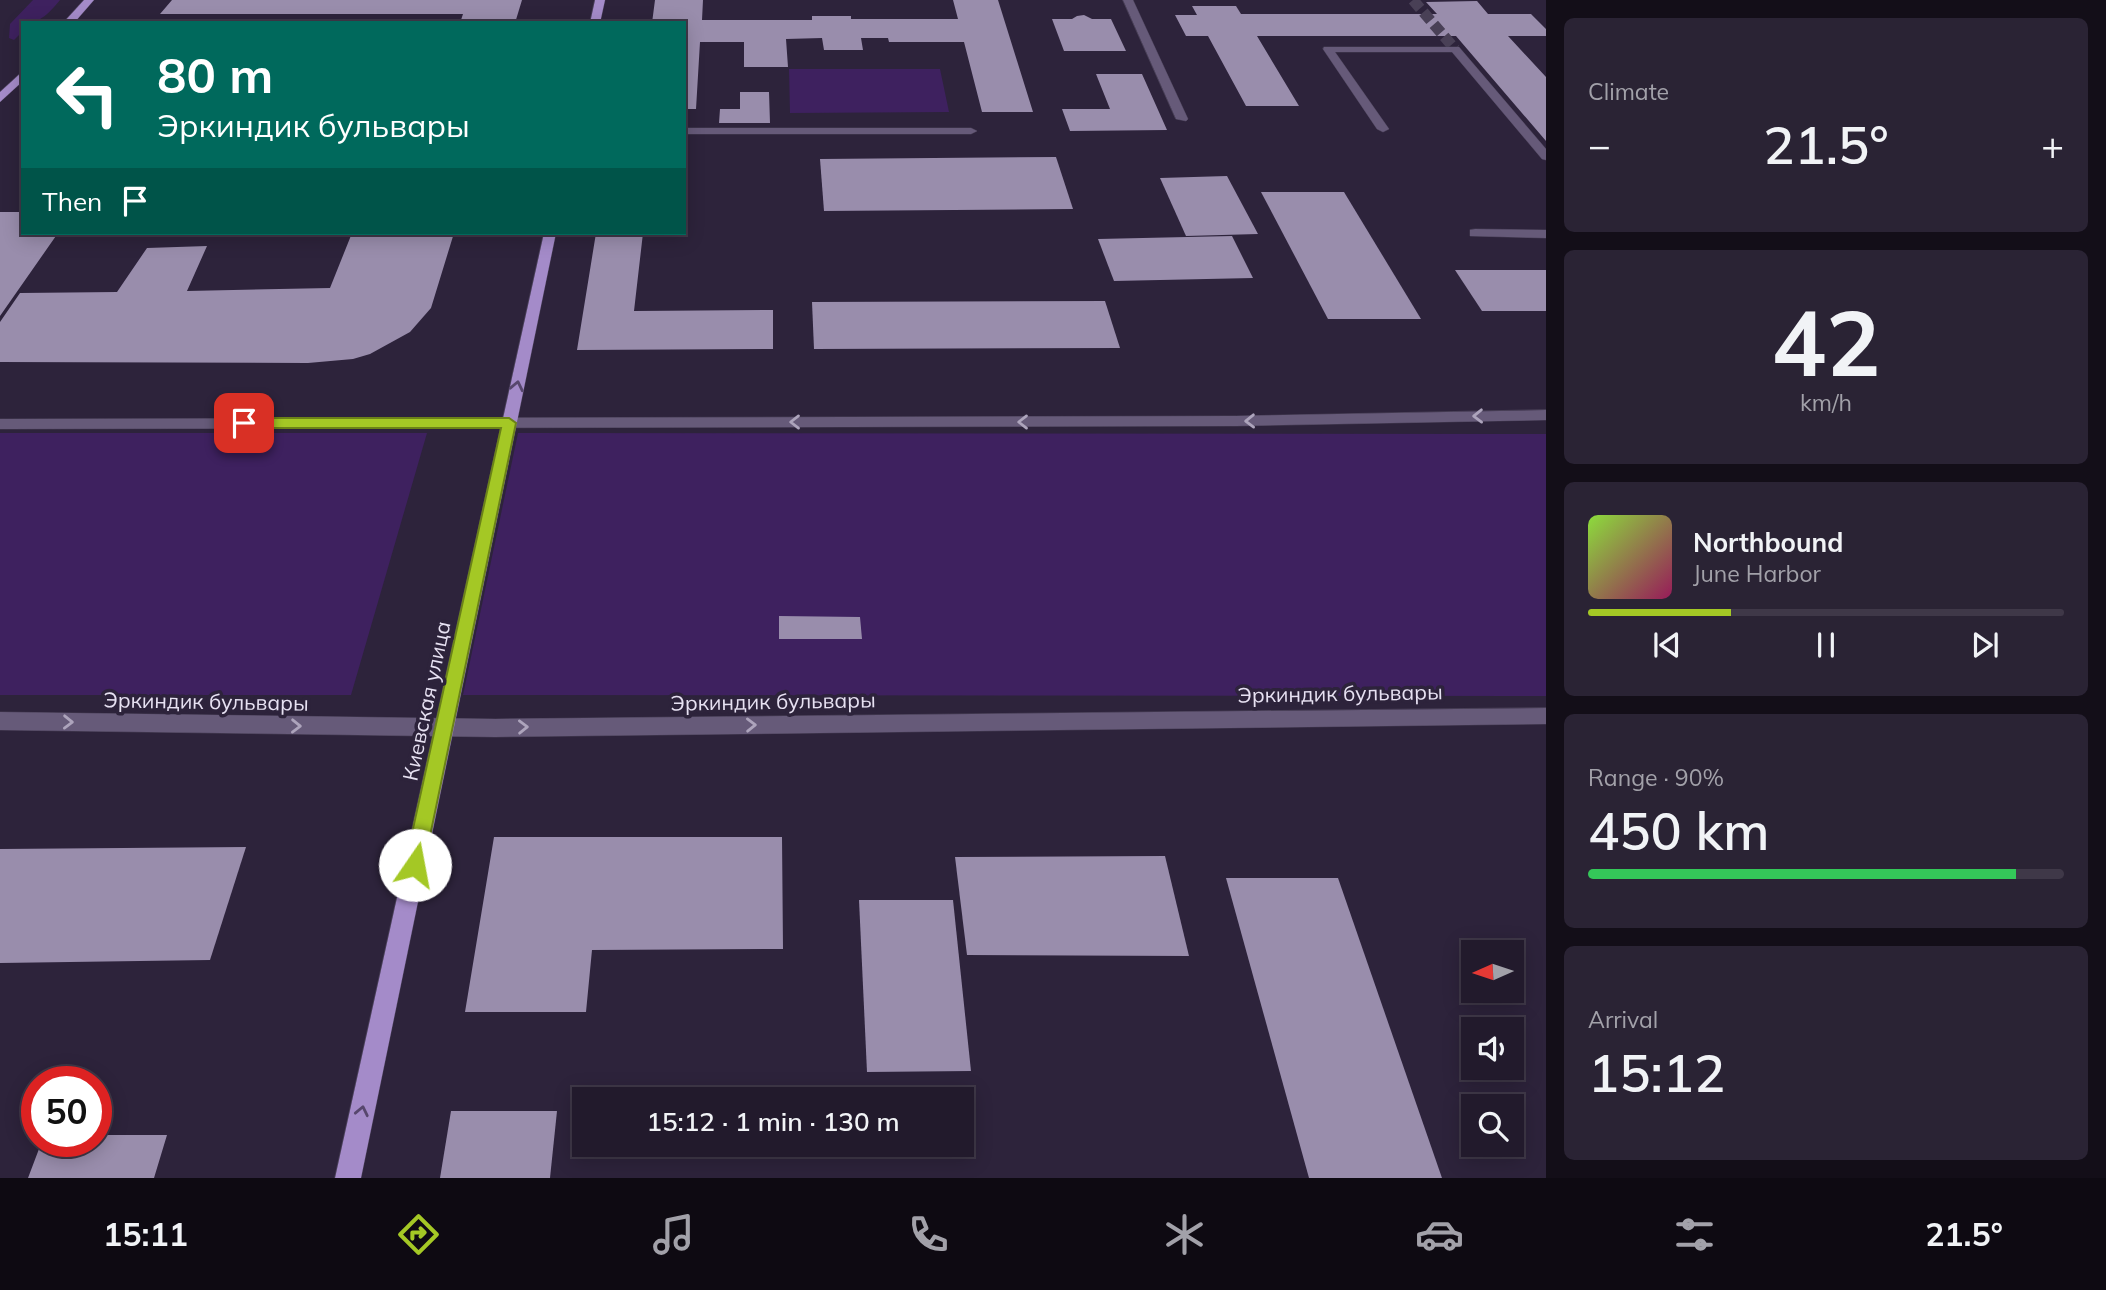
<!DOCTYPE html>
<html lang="en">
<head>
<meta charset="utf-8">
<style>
	body { margin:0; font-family:Mulish,sans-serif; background:#2a2334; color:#f1f3f6; height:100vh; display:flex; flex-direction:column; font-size:26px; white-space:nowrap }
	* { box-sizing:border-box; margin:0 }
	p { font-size:23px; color:#a2a1a9 }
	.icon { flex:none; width:38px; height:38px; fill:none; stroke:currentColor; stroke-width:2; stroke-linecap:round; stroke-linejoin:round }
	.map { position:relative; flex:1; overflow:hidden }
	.sheet { display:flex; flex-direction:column; gap:18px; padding:18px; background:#130e18; width:560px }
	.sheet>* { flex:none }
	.top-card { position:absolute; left:21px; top:21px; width:665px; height:214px; border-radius:0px; box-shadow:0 4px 18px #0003,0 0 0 2px #3f3848; background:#00695c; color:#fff; overflow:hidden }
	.needle { width:46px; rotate:267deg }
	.controls { position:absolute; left:1461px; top:940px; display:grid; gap:14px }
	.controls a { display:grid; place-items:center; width:63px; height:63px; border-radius:0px; background:#221a2c; box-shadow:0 4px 18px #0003,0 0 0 2px #3f3848; font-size:35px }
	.speed { position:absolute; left:21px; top:1066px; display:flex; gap:14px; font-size:35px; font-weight:700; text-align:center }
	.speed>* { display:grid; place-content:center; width:91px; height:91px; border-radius:50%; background:#221a2c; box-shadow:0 4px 18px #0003,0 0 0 2px #3f3848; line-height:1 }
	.speed .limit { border:10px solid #d22; background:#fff; color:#111 }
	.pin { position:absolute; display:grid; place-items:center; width:60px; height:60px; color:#fff; margin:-30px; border-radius:14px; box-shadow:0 4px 10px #0006 }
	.me { position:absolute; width:77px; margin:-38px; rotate:12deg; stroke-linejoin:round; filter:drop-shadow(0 0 5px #0008) }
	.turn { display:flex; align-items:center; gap:24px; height:147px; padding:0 21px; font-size:32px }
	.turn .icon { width:91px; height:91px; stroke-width:2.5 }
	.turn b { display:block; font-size:49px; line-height:60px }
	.then { display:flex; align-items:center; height:66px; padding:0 21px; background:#0003; gap:14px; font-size:26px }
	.big { font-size:52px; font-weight:600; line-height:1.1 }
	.sheet .tile { flex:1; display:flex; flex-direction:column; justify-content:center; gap:10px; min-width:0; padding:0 24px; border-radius:10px; background:#2a2334 }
	.sheet .dial { align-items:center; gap:0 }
	.dial b { font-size:91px; line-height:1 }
	.song { display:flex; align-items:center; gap:21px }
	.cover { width:84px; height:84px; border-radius:10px; background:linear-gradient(135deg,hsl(90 70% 55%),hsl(330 70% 35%)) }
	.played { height:7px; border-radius:4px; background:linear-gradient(90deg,#a4c825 30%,#3f3848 30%) }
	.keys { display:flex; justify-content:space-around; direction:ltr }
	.heat { display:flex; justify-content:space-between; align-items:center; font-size:38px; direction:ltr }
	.charge { height:10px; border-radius:5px; background:linear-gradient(90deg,#34c759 90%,#3f3848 0) }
	.trip { position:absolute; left:572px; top:1087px; width:402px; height:70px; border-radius:0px; background:#221a2c; box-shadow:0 4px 18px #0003,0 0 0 2px #3f3848; font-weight:600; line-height:70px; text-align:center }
	.tabs { display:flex; height:112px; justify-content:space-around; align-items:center; background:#0e0a12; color:#a2a1a9 }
	.tabs .icon { width:49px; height:49px }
	.tabs .on { color:#a4c825 }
	.tabs b { font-size:32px; color:#f1f3f6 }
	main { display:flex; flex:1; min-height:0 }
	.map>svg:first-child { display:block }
	.green { fill:#3e215f }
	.building { fill:#998dac }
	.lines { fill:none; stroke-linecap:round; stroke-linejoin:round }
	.minor-tunnel { stroke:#494056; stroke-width:11; stroke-dasharray:11 5; stroke-linecap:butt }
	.minor-casing { stroke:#473e55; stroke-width:1 }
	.major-casing { stroke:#473e55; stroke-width:1 }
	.minor { fill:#665a79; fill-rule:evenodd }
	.major { fill:#a48bc9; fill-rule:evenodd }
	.oneway { stroke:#57476d }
	.oneway2 { stroke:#ada4bc }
	.route { fill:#a4c825; stroke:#6b8218; stroke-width:2 }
	.labels { text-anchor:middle; stroke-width:7; stroke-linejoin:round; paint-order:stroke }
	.street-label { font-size:21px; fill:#e7e1f2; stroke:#2d233b }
</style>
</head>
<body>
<main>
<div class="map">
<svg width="1546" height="1178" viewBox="0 0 1546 1178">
	<rect width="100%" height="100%" fill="#2d233b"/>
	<g class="green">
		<path d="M 33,0 L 60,0 C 49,13 41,23 23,23 L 23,31 L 14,40 L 9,38 L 10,24 Z"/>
		<polygon points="789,69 940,69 949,112 790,113"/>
		<polygon points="0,433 427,433 351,695 0,695"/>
		<polygon points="518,433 1546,434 1546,696 463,695"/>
	</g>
	<g class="building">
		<polygon points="172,0 522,0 515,23 460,23 463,14 160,14"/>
		<polygon points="655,0 703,0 702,20 812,20 812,16 851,16 851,19 958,19 953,0 998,0 1033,112 982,112 964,42 889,42 888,38 861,38 863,50 824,50 822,38 786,39 788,67 744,67 744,42 700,42 696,109 684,109 684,23 652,23"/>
		<polygon points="1477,1 1488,14 1531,14 1546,29 1546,36 1508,36 1546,77 1546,141 1456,36 1257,36 1299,106 1246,106 1208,36 1186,36 1175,15 1197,15 1192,6 1236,6 1241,14 1437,14 1426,2"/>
		<polygon points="1084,15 1092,19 1111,19 1126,51 1064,51 1052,19 1072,19 1077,16"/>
		<polygon points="1096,74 1142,74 1167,130 1070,131 1062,109 1110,109"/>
		<polygon points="740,92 769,92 770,123 719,123 720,109 740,109"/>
		<polygon points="1056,157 1073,209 824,211 820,159"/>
		<polygon points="1227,176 1258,234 1186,236 1160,178"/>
		<polygon points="1261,192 1344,192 1421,319 1328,319"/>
		<polygon points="0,212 23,212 23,233 58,233 0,316"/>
		<polygon points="352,233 454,233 431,308 410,332 370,354 353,359 308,363 0,362 0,322 20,293 117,292 147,248 207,246 187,291 330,288"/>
		<polygon points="596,233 643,233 634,311 773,310 773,349 577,350"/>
		<polygon points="1232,236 1253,278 1114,281 1098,239"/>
		<polygon points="1455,270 1546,270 1546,311 1482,311"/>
		<polygon points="1105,301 1120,348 814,349 812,302"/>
		<polygon points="779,616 860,617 862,639 779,639"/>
		<polygon points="494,837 782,837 783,949 592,950 586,1012 465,1012"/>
		<polygon points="246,847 210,960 0,963 0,849"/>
		<polygon points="1165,856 1189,956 967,955 955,857"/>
		<polygon points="1226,878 1338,878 1442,1178 1309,1178"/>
		<polygon points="859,900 953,900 971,1071 867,1072"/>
		<polygon points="451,1111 557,1111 550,1178 440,1178"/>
		<polygon points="96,1135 167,1135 154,1178 28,1178 42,1141 96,1141"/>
	</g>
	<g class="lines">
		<polyline class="minor-tunnel" points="1413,0 1455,49"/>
		<g class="minor-casing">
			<g id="minor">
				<polygon points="1123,0 1133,0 1188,119 1186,121 1176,119"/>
				<polygon points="1324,47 1459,47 1546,149 1546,160 1542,159 1452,52 1335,52 1389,129 1383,132 1377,129 1323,49"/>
				<polygon points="684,128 971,128 977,131 971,134 684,134"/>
				<polygon points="1475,229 1546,230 1546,238 1470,236 1470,230"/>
				<polygon points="1546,410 1546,420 1236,426 0,429 0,419 1236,416"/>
				<polygon points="1546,708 1546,724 495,737 0,730 0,712 495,719"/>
			</g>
		</g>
		<g class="major-casing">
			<g id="major">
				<polygon points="84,0 94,0 74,23 63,23"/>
				<polygon points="595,0 605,0 600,23 590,23"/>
				<polygon points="23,71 23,81 0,102 0,92"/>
				<polygon points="544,233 556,233 361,1178 335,1178"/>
			</g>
		</g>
		<use href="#minor" class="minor"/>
		<use href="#major" class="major"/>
	</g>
	<defs><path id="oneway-chevron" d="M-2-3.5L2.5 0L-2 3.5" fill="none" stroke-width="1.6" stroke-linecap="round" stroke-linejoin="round" transform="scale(1.75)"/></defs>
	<g class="oneway">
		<use href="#oneway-chevron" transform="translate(517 386) rotate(-78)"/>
		<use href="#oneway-chevron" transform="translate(362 1111) rotate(-78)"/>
	</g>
	<g class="oneway2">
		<use href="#oneway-chevron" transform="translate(1478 416) rotate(179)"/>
		<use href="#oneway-chevron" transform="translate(1250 421) rotate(179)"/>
		<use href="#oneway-chevron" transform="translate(795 422) rotate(180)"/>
		<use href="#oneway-chevron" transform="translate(1023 422) rotate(180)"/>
		<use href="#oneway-chevron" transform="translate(68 722) rotate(1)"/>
		<use href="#oneway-chevron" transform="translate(751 725) rotate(-1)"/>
		<use href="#oneway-chevron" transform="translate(296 726) rotate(1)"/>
		<use href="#oneway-chevron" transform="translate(523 727) rotate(-1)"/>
	</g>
	<polygon class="route" points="244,418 509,418 516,423 424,865 422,871 415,874 408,871 405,865 501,428 244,428 237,423"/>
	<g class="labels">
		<g class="street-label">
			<text transform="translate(1340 694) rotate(-1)" y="7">Эркиндик бульвары</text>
			<text transform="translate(427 701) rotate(-78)" y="7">Киевская улица</text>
			<text transform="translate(206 702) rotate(1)" y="7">Эркиндик бульвары</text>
			<text transform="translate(773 702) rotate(-1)" y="7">Эркиндик бульвары</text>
		</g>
	</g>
</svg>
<div class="controls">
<a><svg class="needle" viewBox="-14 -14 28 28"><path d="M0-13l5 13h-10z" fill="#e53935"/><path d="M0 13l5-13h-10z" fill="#a2a1a9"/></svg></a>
<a><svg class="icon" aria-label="sound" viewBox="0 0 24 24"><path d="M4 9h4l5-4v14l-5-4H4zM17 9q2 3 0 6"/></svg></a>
<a><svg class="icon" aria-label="search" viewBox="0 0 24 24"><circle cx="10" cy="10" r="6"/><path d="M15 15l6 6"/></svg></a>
</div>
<div class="speed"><div class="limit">50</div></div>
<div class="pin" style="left:244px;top:423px;background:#d93025"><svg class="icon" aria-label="arrive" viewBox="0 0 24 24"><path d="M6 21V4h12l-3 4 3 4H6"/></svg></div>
<svg class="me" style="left:415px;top:865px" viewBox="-20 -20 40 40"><circle r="19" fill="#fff"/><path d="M0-13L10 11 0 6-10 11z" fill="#a4c825"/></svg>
<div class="trip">15:12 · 1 min · 130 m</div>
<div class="top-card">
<div class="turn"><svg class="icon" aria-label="left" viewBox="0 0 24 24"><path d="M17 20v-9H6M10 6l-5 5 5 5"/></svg><div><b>80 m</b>Эркиндик бульвары</div></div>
<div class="then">Then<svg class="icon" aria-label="arrive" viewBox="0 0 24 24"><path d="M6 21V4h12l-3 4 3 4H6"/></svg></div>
</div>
</div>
<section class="sheet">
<div class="tile"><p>Climate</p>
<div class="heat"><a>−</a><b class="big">21.5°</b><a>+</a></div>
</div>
<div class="tile dial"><b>42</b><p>km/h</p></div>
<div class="tile">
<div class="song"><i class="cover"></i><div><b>Northbound</b><p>June Harbor</p></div></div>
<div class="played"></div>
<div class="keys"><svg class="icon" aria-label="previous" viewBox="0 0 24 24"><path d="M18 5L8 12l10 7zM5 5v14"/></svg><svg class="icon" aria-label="pause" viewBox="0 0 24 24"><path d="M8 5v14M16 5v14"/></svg><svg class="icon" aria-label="next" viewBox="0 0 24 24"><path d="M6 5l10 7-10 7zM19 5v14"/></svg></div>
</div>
<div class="tile"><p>Range · 90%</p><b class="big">450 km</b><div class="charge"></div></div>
<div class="tile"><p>Arrival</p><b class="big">15:12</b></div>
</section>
</main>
<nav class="tabs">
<b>15:11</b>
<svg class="icon on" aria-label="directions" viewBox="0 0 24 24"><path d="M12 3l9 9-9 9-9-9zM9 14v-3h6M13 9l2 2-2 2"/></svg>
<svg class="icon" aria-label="music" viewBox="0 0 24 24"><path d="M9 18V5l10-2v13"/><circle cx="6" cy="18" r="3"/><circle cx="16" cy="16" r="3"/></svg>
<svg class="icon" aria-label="phone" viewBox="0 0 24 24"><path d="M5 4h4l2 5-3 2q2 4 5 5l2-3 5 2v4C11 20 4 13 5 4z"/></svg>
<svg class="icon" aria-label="climate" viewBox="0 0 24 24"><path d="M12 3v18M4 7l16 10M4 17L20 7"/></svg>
<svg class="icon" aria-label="car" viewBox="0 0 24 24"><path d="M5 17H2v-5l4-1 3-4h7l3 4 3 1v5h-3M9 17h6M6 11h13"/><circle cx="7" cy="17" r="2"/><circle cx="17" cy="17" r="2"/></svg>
<svg class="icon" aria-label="filters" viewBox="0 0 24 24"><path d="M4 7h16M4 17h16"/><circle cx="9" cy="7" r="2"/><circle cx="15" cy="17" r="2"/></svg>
<b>21.5°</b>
</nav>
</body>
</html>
